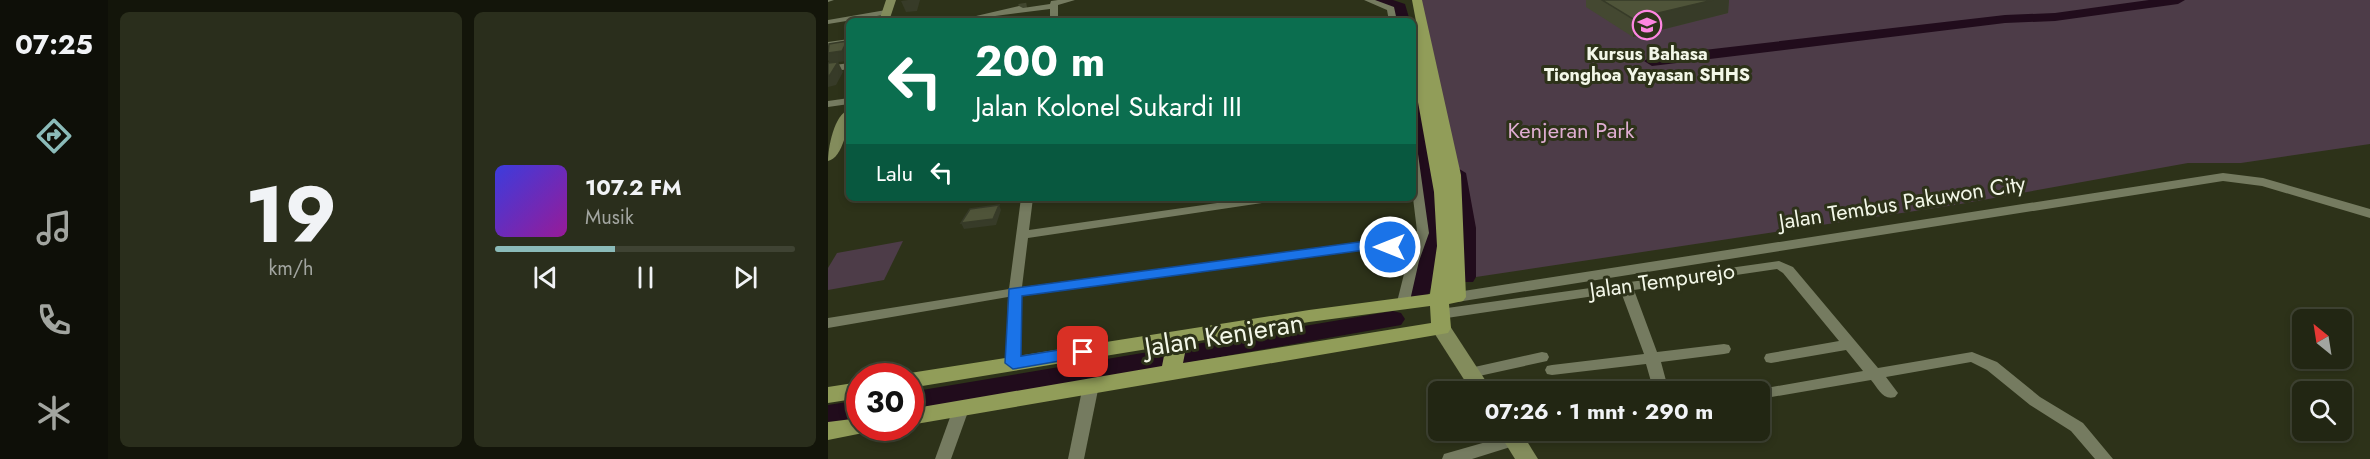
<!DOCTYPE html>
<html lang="id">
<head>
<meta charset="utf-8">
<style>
	body { margin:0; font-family:Jost,sans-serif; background:#2a2e1c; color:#f1f3f6; height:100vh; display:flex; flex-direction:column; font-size:22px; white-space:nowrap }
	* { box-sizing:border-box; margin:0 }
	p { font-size:20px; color:#a2a5a0 }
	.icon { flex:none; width:33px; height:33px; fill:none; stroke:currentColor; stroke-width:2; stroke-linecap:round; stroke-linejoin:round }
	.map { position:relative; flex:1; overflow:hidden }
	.details { display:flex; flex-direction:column; gap:12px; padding:12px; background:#13150a; width:720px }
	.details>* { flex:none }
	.top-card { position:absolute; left:18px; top:18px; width:570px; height:183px; border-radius:9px; box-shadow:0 3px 9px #0003,0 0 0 2px #3f4333; background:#0b6e4f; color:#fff; overflow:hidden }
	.needle { width:39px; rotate:330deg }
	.buttons { position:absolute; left:1464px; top:309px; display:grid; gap:12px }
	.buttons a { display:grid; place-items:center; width:60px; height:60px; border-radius:9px; background:#222613; box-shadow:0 3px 9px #0003,0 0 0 2px #3f4333; font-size:30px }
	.speed { position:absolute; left:18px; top:363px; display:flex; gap:12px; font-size:30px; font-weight:700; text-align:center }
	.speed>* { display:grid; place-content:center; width:78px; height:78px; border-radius:50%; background:#222613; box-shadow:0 3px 9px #0003,0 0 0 2px #3f4333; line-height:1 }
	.speed .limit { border:9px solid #d22; background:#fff; color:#111 }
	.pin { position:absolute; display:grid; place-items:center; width:51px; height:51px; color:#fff; margin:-26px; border-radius:12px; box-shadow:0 3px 9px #0006 }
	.me { position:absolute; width:66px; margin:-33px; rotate:270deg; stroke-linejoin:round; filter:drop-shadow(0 0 4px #0008) }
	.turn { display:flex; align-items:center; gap:21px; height:126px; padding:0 30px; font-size:27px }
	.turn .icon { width:78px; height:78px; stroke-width:2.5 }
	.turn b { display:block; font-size:42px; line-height:51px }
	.then { display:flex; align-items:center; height:57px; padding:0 30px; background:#0003; gap:12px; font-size:22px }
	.details .tile { flex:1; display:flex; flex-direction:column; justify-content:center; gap:9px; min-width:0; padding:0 21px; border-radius:9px; background:#2a2e1c }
	.details .dial { align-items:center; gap:0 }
	.dial b { font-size:78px; line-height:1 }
	.song { display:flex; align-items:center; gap:18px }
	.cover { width:72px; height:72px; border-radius:9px; background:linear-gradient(135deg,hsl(240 70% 55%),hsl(300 70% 35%)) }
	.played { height:6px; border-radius:3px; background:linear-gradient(90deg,#8bbbb9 40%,#3f4333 40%) }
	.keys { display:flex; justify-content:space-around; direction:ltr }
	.details .tiles { flex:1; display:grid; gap:12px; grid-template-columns:repeat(2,1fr) }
	.trip { position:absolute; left:600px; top:381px; width:342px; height:60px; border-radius:9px; background:#222613; box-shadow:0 3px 9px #0003,0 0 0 2px #3f4333; font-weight:700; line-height:60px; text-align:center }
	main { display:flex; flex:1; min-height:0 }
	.tab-bar { display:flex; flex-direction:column; width:108px; justify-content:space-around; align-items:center; background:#0e0f08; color:#a2a5a0 }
	.tab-bar .icon { width:42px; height:42px }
	.tab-bar .current { color:#8bbbb9 }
	.tab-bar b { font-size:27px; color:#f1f3f6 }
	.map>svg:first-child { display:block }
	.green { fill:#4d3c48 }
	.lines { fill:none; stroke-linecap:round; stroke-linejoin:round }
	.river { fill:#210c1c; fill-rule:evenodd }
	.minor-tunnel { stroke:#41462e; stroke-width:8; stroke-dasharray:8 4.5; stroke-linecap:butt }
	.minor { fill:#757b60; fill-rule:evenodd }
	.tertiary { fill:#757b60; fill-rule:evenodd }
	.secondary { fill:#838c5c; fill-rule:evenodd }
	.primary { fill:#919d59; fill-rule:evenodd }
	.wall { fill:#444831 }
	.shaded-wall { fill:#373b28 }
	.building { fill:#4f5439; stroke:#373b28; stroke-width:1.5 }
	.route { fill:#1a73e8; stroke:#114b97; stroke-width:1.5 }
	.labels { text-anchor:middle; stroke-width:6; stroke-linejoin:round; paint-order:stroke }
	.far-poi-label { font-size:18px; font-weight:bold; fill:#f3f7e8; stroke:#2d3219 }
	.park-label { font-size:22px; fill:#dfadd1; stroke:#2d3219 }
	.street-label { font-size:22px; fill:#f3f7e8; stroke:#2d3219 }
	.near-street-label { font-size:27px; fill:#f3f7e8; stroke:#2d3219 }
</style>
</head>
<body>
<main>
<nav class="tab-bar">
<b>07:25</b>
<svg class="icon current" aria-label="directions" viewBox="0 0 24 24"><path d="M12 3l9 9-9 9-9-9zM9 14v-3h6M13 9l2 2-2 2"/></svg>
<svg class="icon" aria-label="music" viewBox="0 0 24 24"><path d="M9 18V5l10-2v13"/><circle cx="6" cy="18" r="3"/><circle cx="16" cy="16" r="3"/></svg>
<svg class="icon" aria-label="phone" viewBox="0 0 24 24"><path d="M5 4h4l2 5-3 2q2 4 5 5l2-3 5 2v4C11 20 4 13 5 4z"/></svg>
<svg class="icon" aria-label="climate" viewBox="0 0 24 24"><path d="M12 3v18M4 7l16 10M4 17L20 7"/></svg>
</nav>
<section class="details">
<div class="tiles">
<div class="tile dial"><b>19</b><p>km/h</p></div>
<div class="tile">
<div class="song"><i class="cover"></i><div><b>107.2 FM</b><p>Musik</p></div></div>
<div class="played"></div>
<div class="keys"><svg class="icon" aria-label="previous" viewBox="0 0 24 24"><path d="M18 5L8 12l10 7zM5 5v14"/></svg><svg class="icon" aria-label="pause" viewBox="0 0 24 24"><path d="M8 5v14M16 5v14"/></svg><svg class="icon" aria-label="next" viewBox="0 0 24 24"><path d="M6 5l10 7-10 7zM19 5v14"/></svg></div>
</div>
</div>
</section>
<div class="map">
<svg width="1542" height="459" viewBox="0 0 1542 459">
	<rect width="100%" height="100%" fill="#2d3219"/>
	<g class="green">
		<polygon points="585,0 1542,0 1542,144 1413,163 1360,163 1127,205 628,280 627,227"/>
		<polygon points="75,241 56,280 0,290 0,268 9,253"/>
	</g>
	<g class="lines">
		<g class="river">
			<polygon points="546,0 565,0 577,4 582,21 568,21 566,9"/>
			<polygon points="1321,0 1357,0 1350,4 1227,21 1177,23 824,66 816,61 824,56 1177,15 1227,13"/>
			<polygon points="585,73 593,78 615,214 616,234 602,292 598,297 590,299 582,297 578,292 594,234 595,214 585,139"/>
			<polygon points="628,167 638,173 648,228 648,277 645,282 629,282 626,277 628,228 618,173"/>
			<polygon points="565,311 573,313 577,319 573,325 82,412 82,392"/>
			<polygon points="32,400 32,420 0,425 0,405"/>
		</g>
		<polyline class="minor-tunnel" points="191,8 203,6"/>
		<g class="minor">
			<polygon points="0,0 6,0 0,2"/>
			<polygon points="230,0 247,0 230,5 230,21 222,21 222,9 152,18 148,16 191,6 195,8 222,4 223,1"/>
			<polygon points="536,0 547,0 566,7 569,21 561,21 559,10"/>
			<polygon points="58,10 61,10 61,14 0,24 0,20"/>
			<polygon points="21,39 21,45 0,48 0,42"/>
			<polygon points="21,63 21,69 0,72 0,66"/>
			<polygon points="21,98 21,104 0,107 0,101"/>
			<path d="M 585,151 L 590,154 L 601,233 L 591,261 L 581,305 L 571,305 L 569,302 L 579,262 L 573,256 L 553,248 L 194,295 L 192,363 L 190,367 L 185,368 L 180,367 L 178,363 L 180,297 L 0,328 L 0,318 L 181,289 L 193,198 L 205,198 L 201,230 L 424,198 L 454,198 L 448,201 L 200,238 L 194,287 L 553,240 L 589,231 L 585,198 ZM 587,239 L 582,251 L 566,244 Z"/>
			<path d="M 951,261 L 965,267 L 1050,368 L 1144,352 L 1169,362 L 1212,397 L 1255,423 L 1285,459 L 1267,459 L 1243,431 L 1202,405 L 1159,370 L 1143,362 L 1058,377 L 1070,393 L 1067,397 C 1055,401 1050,388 1043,380 L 932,399 L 932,392 L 926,392 L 927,390 L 1035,371 L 1018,350 L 943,363 L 938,362 L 936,358 L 938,354 L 943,353 L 1011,341 L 955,273 L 949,269 L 806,290 L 829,352 L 896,344 L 901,345 L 903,349 L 901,353 L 896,354 L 833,362 L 840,388 L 838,392 L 826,392 L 818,364 L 724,375 L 719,374 L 717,370 L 719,366 L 724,365 L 816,354 L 793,292 L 612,319 L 607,317 L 605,314 L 607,311 L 612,309 L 791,284 L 797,281 L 802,282 Z"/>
			<polygon points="714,352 719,353 721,357 719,361 642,378 637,377 635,373 637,369 642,368"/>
			<polygon points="263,379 268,381 271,385 256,459 240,459 255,385 258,381"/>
			<polygon points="133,403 138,405 141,409 123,459 107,459 125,409 128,405"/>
			<polygon points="686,434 692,436 694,440 692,444 644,459 614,459 616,454"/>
		</g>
		<polygon class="tertiary" points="1395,173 1435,178 1542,209 1542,218 1434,186 1395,181 629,302 623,301 621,297 623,293 629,292"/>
		<g class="secondary">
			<polygon points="58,0 68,0 61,21 51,21"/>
			<path d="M 21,110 C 21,124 15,158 0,161 C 0,148 6,114 21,110 Z"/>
			<polygon points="613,321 620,323 665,392 644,392 603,328 606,323"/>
			<polygon points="669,430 692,430 710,459 687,459"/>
		</g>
		<g class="primary">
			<path d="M 584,0 L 594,0 L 633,175 L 638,297 L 635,301 L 621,304 L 623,328 L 620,333 L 82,425 L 82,409 L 334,366 L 338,346 L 82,388 L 82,376 L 74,376 L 82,373 L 481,310 L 602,294 L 609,246 L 606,192 L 585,74 L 585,30 L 590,32 ZM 602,306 L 603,323 L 355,363 L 359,343 L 481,322 Z"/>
			<polygon points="32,382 32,398 0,403 0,387"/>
			<polygon points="32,418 32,428 42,428 40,432 0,440 0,422"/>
		</g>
	</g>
	<polygon class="wall" points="758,0 901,0 900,13 805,37 758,7"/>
	<g class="shaded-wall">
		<polygon points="80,0 92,0 89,11 78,12 73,1"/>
		<polygon points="885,0 901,0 900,13 805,37 805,19"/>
		<polygon points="19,41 21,46 21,58 20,61 10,62 15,72 8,85 0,87 0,76 2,63 0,60 0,53"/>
		<polygon points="171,205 173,210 168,225 136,229 133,223"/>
	</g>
	<g class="building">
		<polygon points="774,0 885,0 805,19"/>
		<polygon points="19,41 14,51 0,53 1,44"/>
		<polygon points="10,62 2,75 0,76 0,63"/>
		<polygon points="171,205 165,219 133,223 142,209"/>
	</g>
	<polygon class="route" points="553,239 569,247 562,251 552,248 194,296 193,356 255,346 264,352 255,357 185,369 177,363 181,289"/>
	<defs>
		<g id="university-ring" transform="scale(1.5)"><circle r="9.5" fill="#2d3219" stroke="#fe86e1" stroke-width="1.5"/><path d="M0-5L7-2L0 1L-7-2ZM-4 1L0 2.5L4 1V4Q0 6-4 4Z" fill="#fe86e1"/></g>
	</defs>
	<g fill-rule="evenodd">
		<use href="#university-ring" x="819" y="25"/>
	</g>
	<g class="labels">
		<g class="far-poi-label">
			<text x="819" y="60">Kursus Bahasa<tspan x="819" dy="21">Tionghoa Yayasan SHHS</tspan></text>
		</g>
		<g class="park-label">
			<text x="743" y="138">Kenjeran Park</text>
		</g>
		<g class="street-label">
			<text transform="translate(1074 202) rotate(-9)" y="8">Jalan Tembus Pakuwon City</text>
			<text transform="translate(834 280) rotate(-8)" y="8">Jalan Tempurejo</text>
		</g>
		<g class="near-street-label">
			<text transform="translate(396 335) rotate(-9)" y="9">Jalan Kenjeran</text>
		</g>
	</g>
</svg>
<div class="buttons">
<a><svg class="needle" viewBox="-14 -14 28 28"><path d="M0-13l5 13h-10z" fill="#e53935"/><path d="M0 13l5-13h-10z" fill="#a2a5a0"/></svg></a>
<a><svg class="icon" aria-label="search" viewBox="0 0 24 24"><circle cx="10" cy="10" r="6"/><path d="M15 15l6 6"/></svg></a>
</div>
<div class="speed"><div class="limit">30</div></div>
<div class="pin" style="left:255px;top:352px;background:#d93025"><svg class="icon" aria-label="arrive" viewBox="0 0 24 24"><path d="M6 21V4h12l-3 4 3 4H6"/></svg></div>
<svg class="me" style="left:562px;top:247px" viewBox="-20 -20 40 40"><circle r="17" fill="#1a73e8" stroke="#fff" stroke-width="3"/><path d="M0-11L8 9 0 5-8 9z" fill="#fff"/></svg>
<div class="trip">07:26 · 1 mnt · 290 m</div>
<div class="top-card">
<div class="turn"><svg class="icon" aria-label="left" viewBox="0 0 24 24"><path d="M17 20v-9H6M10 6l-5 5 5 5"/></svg><div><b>200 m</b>Jalan Kolonel Sukardi III</div></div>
<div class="then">Lalu<svg class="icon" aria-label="left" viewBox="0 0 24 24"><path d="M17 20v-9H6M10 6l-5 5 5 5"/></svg></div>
</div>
</div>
</main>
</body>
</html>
